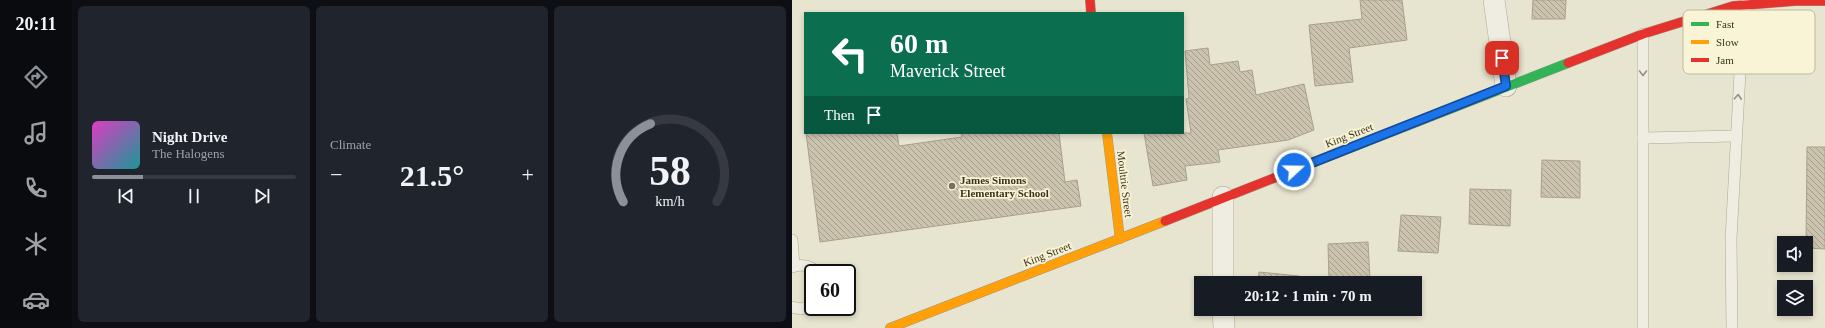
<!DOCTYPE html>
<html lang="en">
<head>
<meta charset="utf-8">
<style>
	body { margin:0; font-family:"Times New Roman",serif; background:#20242c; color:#f1f3f6; height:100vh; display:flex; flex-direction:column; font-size:15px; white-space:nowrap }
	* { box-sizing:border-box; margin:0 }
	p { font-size:13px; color:#9ea1a6 }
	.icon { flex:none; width:22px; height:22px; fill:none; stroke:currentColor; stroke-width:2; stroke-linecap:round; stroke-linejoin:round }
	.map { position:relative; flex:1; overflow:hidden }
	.sheet { display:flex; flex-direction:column; gap:6px; padding:6px; background:#0d0f14; width:720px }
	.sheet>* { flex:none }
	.guide { position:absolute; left:12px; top:12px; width:380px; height:122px; border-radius:0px; box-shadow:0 2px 6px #0003; background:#0b6e4f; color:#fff; overflow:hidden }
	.controls { position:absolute; left:985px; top:236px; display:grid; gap:8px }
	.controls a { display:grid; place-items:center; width:36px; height:36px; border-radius:0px; background:#171b24; box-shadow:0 2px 6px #0003; font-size:20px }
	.speed { position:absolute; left:12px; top:264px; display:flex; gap:8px; font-size:20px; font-weight:700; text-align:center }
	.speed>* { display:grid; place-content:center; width:52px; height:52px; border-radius:50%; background:#171b24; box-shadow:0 2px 6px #0003; line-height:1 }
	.speed .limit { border:2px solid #111; border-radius:6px; background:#fff; color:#111 }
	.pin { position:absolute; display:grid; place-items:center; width:34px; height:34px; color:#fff; margin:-17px; border-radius:8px; box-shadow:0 2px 6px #0006 }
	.me { position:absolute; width:44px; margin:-22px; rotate:69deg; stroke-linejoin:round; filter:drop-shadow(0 0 3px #0008) }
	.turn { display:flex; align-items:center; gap:14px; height:84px; padding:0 20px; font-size:18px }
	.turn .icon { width:52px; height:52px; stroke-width:2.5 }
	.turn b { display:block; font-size:28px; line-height:34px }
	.then { display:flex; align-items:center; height:38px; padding:0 20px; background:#0003; gap:8px; font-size:15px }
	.big { font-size:30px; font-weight:700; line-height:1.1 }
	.sheet .card { flex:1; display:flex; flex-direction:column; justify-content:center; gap:6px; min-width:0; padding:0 14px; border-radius:6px; background:#20242c }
	.sheet .dial { align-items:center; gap:0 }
	.dial svg { height:104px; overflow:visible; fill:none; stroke:#363941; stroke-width:7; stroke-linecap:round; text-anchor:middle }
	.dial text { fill:#f1f3f6; stroke:none }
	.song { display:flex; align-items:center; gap:12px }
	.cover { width:48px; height:48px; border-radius:6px; background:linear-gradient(135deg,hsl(310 70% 55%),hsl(180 70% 35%)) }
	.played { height:4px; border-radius:2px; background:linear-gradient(90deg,#8c9099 25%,#363941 25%) }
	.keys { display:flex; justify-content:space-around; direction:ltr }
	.heat { display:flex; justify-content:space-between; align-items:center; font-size:22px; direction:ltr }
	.sheet .tiles { flex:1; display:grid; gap:6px; grid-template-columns:repeat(3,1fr) }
	.trip { position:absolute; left:402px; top:276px; width:228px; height:40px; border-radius:0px; background:#171b24; box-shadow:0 2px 6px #0003; font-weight:700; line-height:40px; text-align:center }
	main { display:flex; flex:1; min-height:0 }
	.dock { display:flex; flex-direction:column; width:72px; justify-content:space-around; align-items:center; background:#090b0e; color:#9ea1a6 }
	.dock .icon { width:28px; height:28px }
	.dock .on { color:#8c9099 }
	.dock b { font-size:18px; color:#f1f3f6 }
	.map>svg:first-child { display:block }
	.building { fill:url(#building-back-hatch); stroke:#a8a08e }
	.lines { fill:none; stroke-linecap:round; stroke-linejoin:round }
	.lane-casing { stroke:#ada897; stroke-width:12 }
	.street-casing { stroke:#ada897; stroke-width:22 }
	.fast-casing { stroke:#9c9888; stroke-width:10 }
	.slow-casing { stroke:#9c9888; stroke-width:10 }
	.jam-casing { stroke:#9c9888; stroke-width:10 }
	.lane { stroke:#efede1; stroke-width:11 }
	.street { stroke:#efede1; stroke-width:21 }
	.fast { stroke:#30b455; stroke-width:9 }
	.slow { stroke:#ff9f0a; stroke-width:9 }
	.jam { stroke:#e5322d; stroke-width:9 }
	.oneway { stroke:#969080 }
	.route-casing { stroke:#114b97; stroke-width:10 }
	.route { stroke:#1a73e8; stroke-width:7 }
	.poi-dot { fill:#78705c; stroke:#f8f4d5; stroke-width:1.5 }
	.labels { text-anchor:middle; stroke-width:3.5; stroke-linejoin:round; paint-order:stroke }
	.street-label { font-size:11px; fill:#3d321e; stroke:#f8f4d5 }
	.poi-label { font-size:11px; font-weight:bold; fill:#3d321e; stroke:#f8f4d5; text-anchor:start }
	.key { fill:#f8f4d5; stroke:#c0ba9e; stroke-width:1 }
	.key-label { font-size:11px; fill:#3d321e }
</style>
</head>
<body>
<main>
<nav class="dock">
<b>20:11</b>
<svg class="icon on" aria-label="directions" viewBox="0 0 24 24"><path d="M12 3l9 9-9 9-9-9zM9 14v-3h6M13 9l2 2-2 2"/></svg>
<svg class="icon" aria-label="music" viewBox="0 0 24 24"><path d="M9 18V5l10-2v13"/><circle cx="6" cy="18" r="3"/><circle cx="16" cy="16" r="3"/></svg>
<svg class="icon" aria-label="phone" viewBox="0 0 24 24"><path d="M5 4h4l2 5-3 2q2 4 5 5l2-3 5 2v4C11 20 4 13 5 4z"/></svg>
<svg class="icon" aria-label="climate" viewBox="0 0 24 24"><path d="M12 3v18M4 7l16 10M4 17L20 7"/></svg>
<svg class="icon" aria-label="car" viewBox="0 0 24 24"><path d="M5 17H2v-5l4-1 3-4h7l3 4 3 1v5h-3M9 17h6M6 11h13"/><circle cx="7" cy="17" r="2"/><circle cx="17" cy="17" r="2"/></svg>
</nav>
<section class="sheet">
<div class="tiles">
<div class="card">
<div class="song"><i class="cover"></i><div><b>Night Drive</b><p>The Halogens</p></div></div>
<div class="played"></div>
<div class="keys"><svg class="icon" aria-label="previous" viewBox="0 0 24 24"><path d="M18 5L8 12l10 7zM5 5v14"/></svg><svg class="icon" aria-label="pause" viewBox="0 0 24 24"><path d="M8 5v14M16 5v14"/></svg><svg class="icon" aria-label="next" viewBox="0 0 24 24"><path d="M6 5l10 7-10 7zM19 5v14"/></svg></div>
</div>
<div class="card"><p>Climate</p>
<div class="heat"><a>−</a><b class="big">21.5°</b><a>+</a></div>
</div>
<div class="card dial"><svg viewBox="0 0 100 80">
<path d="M14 69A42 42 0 1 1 86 69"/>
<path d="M14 69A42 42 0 0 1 35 9" stroke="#8c9099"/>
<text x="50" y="56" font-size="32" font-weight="700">58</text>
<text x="50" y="72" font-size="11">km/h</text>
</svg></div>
</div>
</section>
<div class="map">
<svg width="1033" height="328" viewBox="0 0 1033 328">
	<defs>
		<pattern id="building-back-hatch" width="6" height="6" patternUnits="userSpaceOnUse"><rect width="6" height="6" fill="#ccc3af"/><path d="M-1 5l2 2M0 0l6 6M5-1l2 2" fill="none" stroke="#a79f8e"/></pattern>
	</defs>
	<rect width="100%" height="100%" fill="#e7e4cf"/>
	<g class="building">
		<polygon points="568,0 610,0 615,40 557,48 561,82 523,86 517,25 570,19"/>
		<polygon points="741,0 774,0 773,19 740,19"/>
		<polygon points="416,48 418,65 446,61 448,72 460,70 464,95 512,84 522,130 496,140 426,150 428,162 393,166 395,180 361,186 352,133 399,133 394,99 397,98 393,51"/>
		<polygon points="14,133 105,133 107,146 170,137 169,133 267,133 273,182 285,180 289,206 28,242"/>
		<polygon points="1015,147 1033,147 1033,249 1014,248"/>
		<polygon points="750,160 788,161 788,198 749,197"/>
		<polygon points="678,189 719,190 718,226 677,224"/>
		<polygon points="609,215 649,217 646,253 606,251"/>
		<polygon points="576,242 578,279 537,281 536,244"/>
		<polygon points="467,272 507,276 506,283 466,283"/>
	</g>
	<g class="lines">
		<g class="lane-casing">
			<g id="lane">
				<polyline points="851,34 851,328"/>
				<polyline points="851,138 944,136"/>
				<polyline points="0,240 2,266"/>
				<path d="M 0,267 C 9,264 19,265 25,273"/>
				<polyline points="0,307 9,309 21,305"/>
				<polyline points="940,328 939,239 948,72 954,4"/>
			</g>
		</g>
		<g class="street-casing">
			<g id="street">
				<polyline points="702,0 714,86"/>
				<polyline points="431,197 431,283"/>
				<polyline points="431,309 432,328"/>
			</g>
		</g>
		<g class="fast-casing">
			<polyline id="fast" points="558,148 776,63"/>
		</g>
		<g class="slow-casing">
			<g id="slow">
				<polyline points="315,133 328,239"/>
				<polyline points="98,328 373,221"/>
			</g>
		</g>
		<g class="jam-casing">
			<g id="jam">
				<polyline points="298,0 299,13"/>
				<polyline points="776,63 851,34 941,6 1003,1 1033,1"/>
				<polyline points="373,221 558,148"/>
			</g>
		</g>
		<use href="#lane" class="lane"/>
		<use href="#street" class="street"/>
		<use href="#fast" class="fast"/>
		<use href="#slow" class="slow"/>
		<use href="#jam" class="jam"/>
	</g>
	<defs><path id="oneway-chevron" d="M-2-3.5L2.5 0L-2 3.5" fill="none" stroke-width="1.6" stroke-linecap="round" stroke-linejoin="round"/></defs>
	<g class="oneway">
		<use href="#oneway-chevron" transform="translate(851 73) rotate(90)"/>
		<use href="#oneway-chevron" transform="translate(946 97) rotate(-87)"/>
	</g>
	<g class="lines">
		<g class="route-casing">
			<polyline id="route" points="502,170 714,86 710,58"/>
		</g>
		<use href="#route" class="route"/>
	</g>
	<circle class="poi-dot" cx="160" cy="186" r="4"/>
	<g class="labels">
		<g class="street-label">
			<text transform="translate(557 135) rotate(-21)" y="4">King Street</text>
			<text transform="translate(333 184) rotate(83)" y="4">Moultrie Street</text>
			<text transform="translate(255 254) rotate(-21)" y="4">King Street</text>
		</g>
		<g class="poi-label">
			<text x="168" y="184">James Simons<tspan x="168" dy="13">Elementary School</tspan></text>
		</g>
	</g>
	<rect x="891" y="10" width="132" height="64" rx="6" class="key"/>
	<rect x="899" y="22" width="18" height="4" fill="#30b455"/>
	<rect x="899" y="40" width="18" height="4" fill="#ff9f0a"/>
	<rect x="899" y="58" width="18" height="4" fill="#e5322d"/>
	<g class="key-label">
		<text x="924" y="28">Fast</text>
		<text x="924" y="46">Slow</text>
		<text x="924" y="64">Jam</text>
	</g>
</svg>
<div class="controls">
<a><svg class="icon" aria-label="sound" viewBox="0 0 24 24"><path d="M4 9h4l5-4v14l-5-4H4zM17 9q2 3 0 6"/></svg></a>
<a><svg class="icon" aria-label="layers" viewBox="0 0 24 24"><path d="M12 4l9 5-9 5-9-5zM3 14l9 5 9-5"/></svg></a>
</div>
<div class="speed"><div class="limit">60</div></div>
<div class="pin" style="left:710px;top:58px;background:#d93025"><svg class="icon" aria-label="arrive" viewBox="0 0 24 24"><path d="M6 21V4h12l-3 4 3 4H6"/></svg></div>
<svg class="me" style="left:502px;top:170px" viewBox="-20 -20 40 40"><circle r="17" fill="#1a73e8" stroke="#fff" stroke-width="3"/><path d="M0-11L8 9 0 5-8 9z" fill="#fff"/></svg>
<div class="trip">20:12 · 1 min · 70 m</div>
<div class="guide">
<div class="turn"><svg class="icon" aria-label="left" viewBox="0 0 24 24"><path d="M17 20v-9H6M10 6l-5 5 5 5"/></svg><div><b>60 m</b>Maverick Street</div></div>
<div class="then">Then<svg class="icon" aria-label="arrive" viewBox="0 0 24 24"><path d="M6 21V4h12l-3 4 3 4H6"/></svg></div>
</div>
</div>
</main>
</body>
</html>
